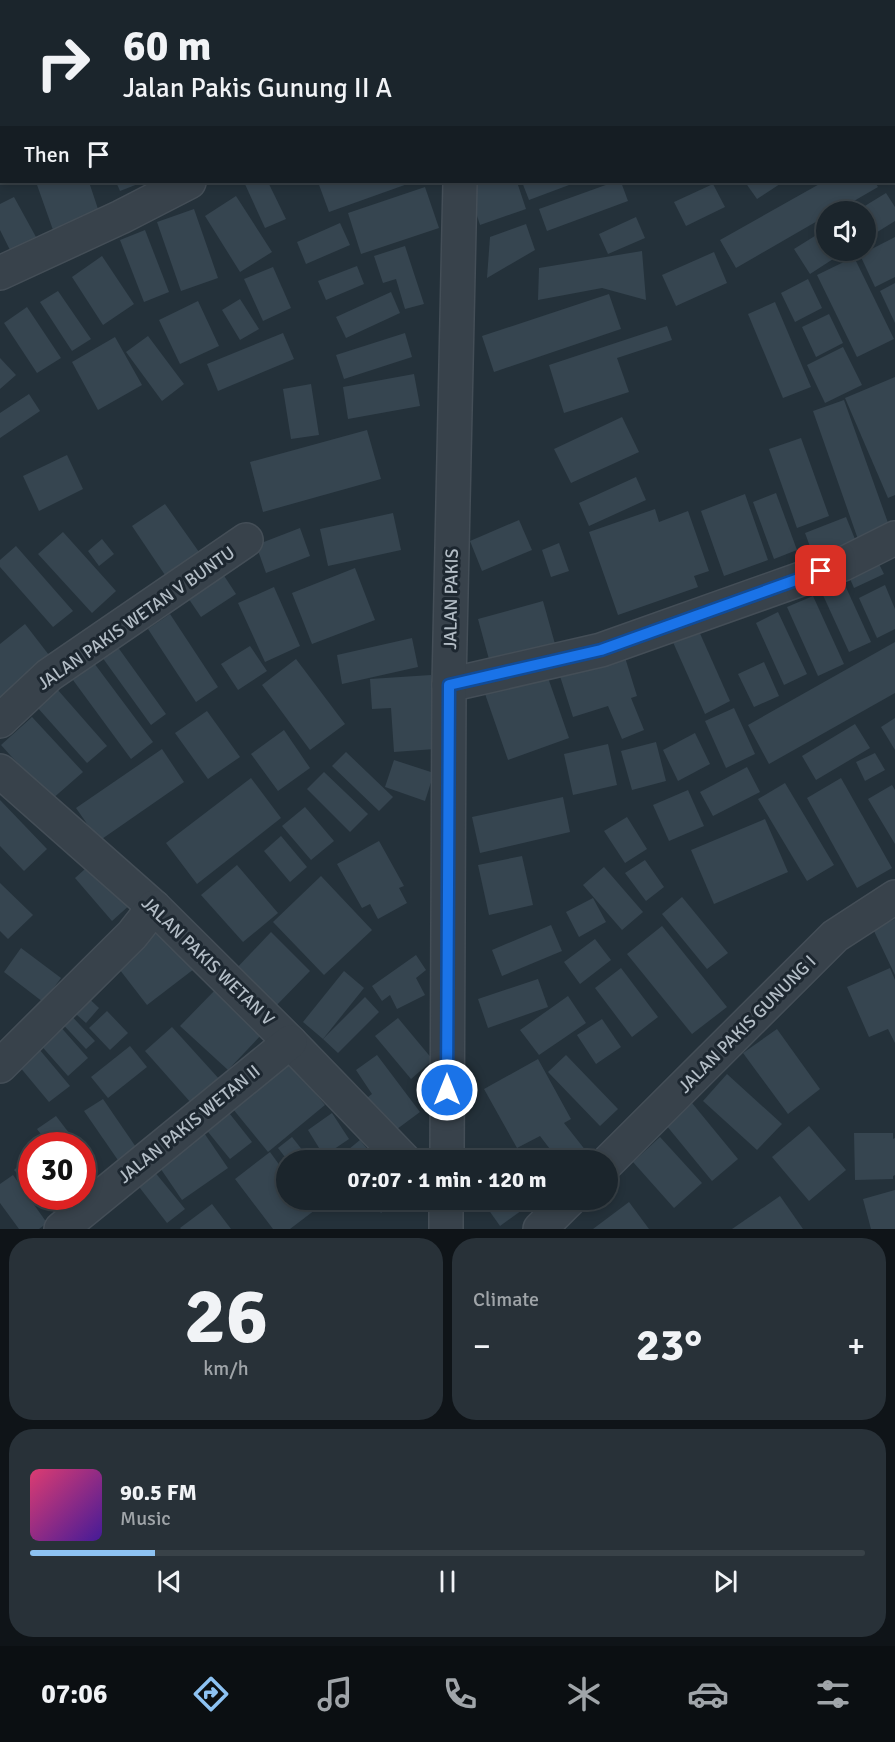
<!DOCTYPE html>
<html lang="en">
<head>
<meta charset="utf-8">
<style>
	body { margin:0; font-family:Signika,sans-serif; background:#283138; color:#f1f3f6; height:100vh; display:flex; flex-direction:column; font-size:22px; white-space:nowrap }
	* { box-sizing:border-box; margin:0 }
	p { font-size:20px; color:#a0a5a9 }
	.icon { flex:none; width:33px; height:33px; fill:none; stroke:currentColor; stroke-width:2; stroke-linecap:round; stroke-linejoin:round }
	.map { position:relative; height:1229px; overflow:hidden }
	.details { display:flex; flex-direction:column; gap:9px; padding:9px; background:#0f1418; flex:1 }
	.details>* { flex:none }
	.hud { position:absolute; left:0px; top:0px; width:896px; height:183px; box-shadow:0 3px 9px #0003,0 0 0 2px #394248; background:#1b252c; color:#f1f3f6; overflow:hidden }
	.controls { position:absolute; left:816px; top:201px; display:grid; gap:12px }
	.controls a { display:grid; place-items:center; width:60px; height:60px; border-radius:50%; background:#1b252c; box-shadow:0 3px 9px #0003,0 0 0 2px #394248; font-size:30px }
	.speed { position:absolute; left:18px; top:1132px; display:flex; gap:12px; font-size:30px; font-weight:700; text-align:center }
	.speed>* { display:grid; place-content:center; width:78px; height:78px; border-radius:50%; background:#1b252c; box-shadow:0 3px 9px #0003,0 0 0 2px #394248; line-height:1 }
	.speed .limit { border:9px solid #d22; background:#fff; color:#111 }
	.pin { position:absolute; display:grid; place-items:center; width:51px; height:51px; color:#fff; margin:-26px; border-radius:12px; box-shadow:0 3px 9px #0006 }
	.me { position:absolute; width:66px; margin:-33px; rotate:0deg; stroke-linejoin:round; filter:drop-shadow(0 0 4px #0008) }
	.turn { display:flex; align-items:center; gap:21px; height:126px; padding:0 24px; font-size:27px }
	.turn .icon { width:78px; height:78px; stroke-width:2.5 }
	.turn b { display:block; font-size:42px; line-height:51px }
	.then { display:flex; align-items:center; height:57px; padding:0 24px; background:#0003; gap:12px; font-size:22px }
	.big { font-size:45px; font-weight:700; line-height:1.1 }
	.details .widget { flex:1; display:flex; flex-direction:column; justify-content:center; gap:9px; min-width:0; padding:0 21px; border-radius:24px; background:#283138 }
	.details .dial { align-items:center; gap:0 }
	.dial b { font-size:78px; line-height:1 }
	.song { display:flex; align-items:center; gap:18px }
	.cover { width:72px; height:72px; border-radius:9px; background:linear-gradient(135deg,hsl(340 70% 55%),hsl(260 70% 35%)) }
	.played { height:6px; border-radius:3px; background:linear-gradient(90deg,#8dc2f2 15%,#394248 15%) }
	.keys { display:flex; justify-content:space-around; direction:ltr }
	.heat { display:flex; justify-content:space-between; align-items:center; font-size:33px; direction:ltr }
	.details .tiles { flex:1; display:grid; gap:9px; grid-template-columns:1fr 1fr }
	.widget:last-child { grid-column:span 2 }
	.trip { position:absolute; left:276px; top:1150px; width:342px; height:60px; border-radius:30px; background:#1b252c; box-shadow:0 3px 9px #0003,0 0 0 2px #394248; font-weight:700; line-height:60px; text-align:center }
	.dock { display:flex; height:96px; justify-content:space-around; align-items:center; background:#0b0f12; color:#a0a5a9 }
	.dock .icon { width:42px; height:42px }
	.dock .active { color:#8dc2f2 }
	.dock b { font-size:27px; color:#f1f3f6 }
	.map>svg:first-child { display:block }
	.building { fill:#364550 }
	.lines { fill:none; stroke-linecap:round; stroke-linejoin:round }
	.street-casing { stroke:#444e57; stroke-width:36 }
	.street { stroke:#38424b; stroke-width:33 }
	.route-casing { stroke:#114b97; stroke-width:15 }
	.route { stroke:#1a73e8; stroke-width:10 }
	.labels { text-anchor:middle; stroke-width:6; stroke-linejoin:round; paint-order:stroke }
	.street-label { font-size:18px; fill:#b3bdc6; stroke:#1d2730 }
</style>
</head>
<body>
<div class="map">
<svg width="895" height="1229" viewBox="0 0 895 1229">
	<rect width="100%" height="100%" fill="#24313a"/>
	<g class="building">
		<polygon points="36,182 89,182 100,215 53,230"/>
		<polygon points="116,182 143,182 120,191"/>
		<polygon points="244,182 268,182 286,219 265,228"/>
		<polygon points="318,182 413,182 329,212"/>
		<polygon points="466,182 517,182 526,209 480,225"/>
		<polygon points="522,182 577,182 529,200"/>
		<polygon points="614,182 621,182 628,201 547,231 539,209"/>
		<polygon points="745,182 783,182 757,199"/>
		<polygon points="823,182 875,182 878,187 835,212 826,212 826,216 736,268 720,240"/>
		<polygon points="713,184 725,207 686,226 674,202"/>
		<polygon points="425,187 439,228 361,254 348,213"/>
		<polygon points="886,193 895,207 895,221 866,239 866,212 855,212"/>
		<polygon points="236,196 272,252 240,272 205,216"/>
		<polygon points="14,197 36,237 10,250 0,230 0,204"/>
		<polygon points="194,209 218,278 181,291 157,222"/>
		<polygon points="636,217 645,238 608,254 599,234"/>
		<polygon points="340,223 350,245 306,264 297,242"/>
		<polygon points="526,224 535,250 487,278 490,237"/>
		<polygon points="826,229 826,250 847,250 810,274 794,249"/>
		<polygon points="145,230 169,292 144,302 120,240"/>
		<polygon points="895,237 895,277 875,287 860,255"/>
		<polygon points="405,246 424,304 405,309 396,279 383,283 374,256"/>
		<polygon points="642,251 646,300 602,288 538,300 539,268"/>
		<polygon points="714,252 727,283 676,306 662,275"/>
		<polygon points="102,256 134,304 103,325 72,277"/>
		<polygon points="854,257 894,339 857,357 817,275"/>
		<polygon points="357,266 364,284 326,300 318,281"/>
		<polygon points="273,267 291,308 263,321 244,279"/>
		<polygon points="808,279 822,308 795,322 781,293"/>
		<polygon points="895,283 895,323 880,291"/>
		<polygon points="58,291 91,339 72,351 40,302"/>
		<polygon points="391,292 400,313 346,338 336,317"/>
		<polygon points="609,294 621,329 494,372 482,336"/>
		<polygon points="240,299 259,329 240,340 222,310"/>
		<polygon points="198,301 219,346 180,364 159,320"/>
		<polygon points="775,302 811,387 783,398 748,314"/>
		<polygon points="27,307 61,358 37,373 4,323"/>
		<polygon points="829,314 843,343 816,357 802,327"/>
		<polygon points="667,326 672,340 617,358 629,392 564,413 549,365"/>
		<polygon points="283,333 294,359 218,391 207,364"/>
		<polygon points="405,333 412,357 344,379 336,355"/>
		<polygon points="148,336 184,384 162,401 126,352"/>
		<polygon points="115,337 142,385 98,410 72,362"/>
		<polygon points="843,347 862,385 825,403 807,365"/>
		<polygon points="0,358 16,375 0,389"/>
		<polygon points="414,374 420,406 348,419 343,387"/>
		<polygon points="895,377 895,495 888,498 845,398"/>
		<polygon points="311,384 319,435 291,439 283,389"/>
		<polygon points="29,394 40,411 0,438 0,413"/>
		<polygon points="844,400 892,534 860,545 813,411"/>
		<polygon points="622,417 639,452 571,483 554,449"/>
		<polygon points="367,430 381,479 263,512 250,462"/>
		<polygon points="801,438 829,516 797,528 769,449"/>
		<polygon points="67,455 83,489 39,511 23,476"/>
		<polygon points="636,477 646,500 589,526 579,503"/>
		<polygon points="776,493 797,550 774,559 753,502"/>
		<polygon points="745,494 768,560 724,576 701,511"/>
		<polygon points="165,504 199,552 165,575 132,526"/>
		<polygon points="655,509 659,522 688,511 709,571 694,576 698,587 618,615 589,532"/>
		<polygon points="393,513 401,550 328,566 320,529"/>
		<polygon points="846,517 857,544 815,560 805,533"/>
		<polygon points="519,520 532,550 482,571 470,541"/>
		<polygon points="300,528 310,556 266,573 256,545"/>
		<polygon points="63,532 116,591 92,613 38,554"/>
		<polygon points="102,539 114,554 99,566 88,551"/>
		<polygon points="559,543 569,571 551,577 542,550"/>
		<polygon points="16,546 73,611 53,627 0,567 0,560"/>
		<polygon points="876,558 884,574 854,588 847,572"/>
		<polygon points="217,565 236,594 201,617 182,589"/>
		<polygon points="355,568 375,620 312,644 292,593"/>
		<polygon points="844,583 871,642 849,652 822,593"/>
		<polygon points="885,585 895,609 895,629 877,638 859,598"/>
		<polygon points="274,587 300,646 265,662 238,603"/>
		<polygon points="813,596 844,664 818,676 787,607"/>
		<polygon points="543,601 555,644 490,663 478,619"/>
		<polygon points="778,612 807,674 784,685 756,623"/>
		<polygon points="170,614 218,687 196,702 148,629"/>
		<polygon points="25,624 52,659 0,698 0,644"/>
		<polygon points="698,629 730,701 705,714 672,640"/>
		<polygon points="412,638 418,667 342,684 337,655"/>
		<polygon points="895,642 895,693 769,764 748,725"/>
		<polygon points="117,646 166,714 151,725 102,657"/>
		<polygon points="250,646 267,671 238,690 221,664"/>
		<polygon points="623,651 637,696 631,698 644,730 622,739 608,706 573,717 559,673"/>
		<polygon points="296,659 345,724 310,750 262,685"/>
		<polygon points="764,662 779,696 754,707 738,674"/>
		<polygon points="94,663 153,742 131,759 73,680"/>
		<polygon points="545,669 569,738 508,760 484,691"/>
		<polygon points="431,675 435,749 394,752 391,708 372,709 370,679"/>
		<polygon points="57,689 107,746 87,763 37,707"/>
		<polygon points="734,708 755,754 726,768 705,721"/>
		<polygon points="207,711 240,757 208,779 175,733"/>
		<polygon points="32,717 83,772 51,800 1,745"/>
		<polygon points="895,718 895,750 881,727"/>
		<polygon points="855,724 870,748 816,780 802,756"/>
		<polygon points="284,730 310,768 278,791 251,754"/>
		<polygon points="695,733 710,764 678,781 663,750"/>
		<polygon points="656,742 666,781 632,790 621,751"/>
		<polygon points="608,744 617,785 573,795 564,754"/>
		<polygon points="162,749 184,782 99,841 76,808"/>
		<polygon points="346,752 393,797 379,811 332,766"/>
		<polygon points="875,753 885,770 865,781 856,762"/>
		<polygon points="394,760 434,773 425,801 385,787"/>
		<polygon points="747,767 760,792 713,816 700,792"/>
		<polygon points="324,772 368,814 350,832 307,789"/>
		<polygon points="251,778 281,818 197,884 166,843"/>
		<polygon points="841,778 892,868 857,888 807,798"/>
		<polygon points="785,783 834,865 807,881 758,799"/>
		<polygon points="892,785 895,790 895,844 868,799"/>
		<polygon points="688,790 704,826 669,841 653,805"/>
		<polygon points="563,797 570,832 480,853 472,817"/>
		<polygon points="0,800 47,849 24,871 0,846"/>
		<polygon points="305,807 334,841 311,860 282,826"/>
		<polygon points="627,817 647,849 625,863 604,831"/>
		<polygon points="765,819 788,872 714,904 691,850"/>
		<polygon points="281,836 307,867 290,882 264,851"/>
		<polygon points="379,841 404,886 399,888 407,903 378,919 370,904 362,908 337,864"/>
		<polygon points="522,856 533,905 489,915 478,865"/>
		<polygon points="645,860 664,887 646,901 625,873"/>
		<polygon points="94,861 132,903 112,921 75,878"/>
		<polygon points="237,865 278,913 243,942 201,895"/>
		<polygon points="604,867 643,912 622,930 583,885"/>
		<polygon points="321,876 372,930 324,975 273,922"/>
		<polygon points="0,883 33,915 8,939 0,931"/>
		<polygon points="682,897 728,953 707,969 662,914"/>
		<polygon points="593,898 606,922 579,937 566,912"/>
		<polygon points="895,919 895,975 873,929"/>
		<polygon points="159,925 194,969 147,1005 113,961"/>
		<polygon points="551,925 562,951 502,976 492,950"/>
		<polygon points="662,926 727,1007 692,1034 627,954"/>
		<polygon points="271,932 310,971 272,1010 233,972"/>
		<polygon points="595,939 611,960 580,984 564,962"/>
		<polygon points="21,948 61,978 43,1002 4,972"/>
		<polygon points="416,955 426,970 416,978 425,995 397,1009 390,995 382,1001 372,986"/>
		<polygon points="621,968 658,1017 632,1037 595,988"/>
		<polygon points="890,968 895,980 895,1043 888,1029 869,1037 847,987"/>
		<polygon points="344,971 364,988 323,1039 303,1022"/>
		<polygon points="538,979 548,1007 488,1028 478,999"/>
		<polygon points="216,989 263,1033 228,1070 180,1026"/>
		<polygon points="82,992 99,1008 86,1023 68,1007"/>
		<polygon points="568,996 586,1023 539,1055 520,1030"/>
		<polygon points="365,997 379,1012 338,1053 323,1039"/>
		<polygon points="65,1009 95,1041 86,1049 56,1017"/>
		<polygon points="107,1011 128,1033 110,1050 89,1028"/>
		<polygon points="398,1018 433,1060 411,1079 375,1036"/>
		<polygon points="602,1019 621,1047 596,1064 577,1035"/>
		<polygon points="58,1024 88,1058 68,1076 38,1042"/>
		<polygon points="172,1027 220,1080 192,1104 145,1051"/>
		<polygon points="777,1029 820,1089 788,1114 743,1053"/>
		<polygon points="130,1046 147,1067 108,1098 91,1077"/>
		<polygon points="39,1049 70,1086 49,1102 19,1066"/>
		<polygon points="377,1055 420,1112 389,1135 363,1101 372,1094 356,1070"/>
		<polygon points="566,1055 618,1109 600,1126 548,1072"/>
		<polygon points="538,1059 571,1119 564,1123 590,1156 584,1161 559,1161 540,1136 517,1148 484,1089"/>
		<polygon points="290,1062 325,1105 268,1152 233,1109"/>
		<polygon points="727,1074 782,1124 757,1150 703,1101"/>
		<polygon points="103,1099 140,1153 122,1166 84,1111"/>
		<polygon points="692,1103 738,1159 712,1181 666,1125"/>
		<polygon points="222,1104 252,1142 230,1159 200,1122"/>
		<polygon points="332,1113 349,1139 324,1156 308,1130"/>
		<polygon points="56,1116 79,1146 50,1146 37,1129"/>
		<polygon points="809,1126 846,1170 809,1201 772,1157"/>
		<polygon points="200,1127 228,1168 182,1200 154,1159"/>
		<polygon points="854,1133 893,1133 893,1139 895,1138 895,1175 893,1176 893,1179 855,1180"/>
		<polygon points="292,1137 311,1161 288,1161 278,1148"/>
		<polygon points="660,1137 702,1183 674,1208 633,1162"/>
		<polygon points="360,1140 377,1161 340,1161 338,1158"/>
		<polygon points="82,1151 94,1166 82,1175"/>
		<polygon points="270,1152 286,1174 286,1200 307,1200 315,1210 290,1229 273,1229 235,1179"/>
		<polygon points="512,1152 517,1161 495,1161"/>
		<polygon points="32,1154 32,1188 14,1170"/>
		<polygon points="149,1165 185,1209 167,1223 133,1179"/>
		<polygon points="13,1175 47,1223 39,1229 19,1229 0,1203 0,1184"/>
		<polygon points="895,1190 895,1229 871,1229 863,1199"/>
		<polygon points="780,1196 803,1229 732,1229"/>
		<polygon points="40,1197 85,1197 60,1219"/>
		<polygon points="371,1200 397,1200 381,1213"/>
		<polygon points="500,1200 536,1200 500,1226 488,1209"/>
		<polygon points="629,1202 649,1229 593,1229"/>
		<polygon points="212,1204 231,1229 181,1229 180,1228"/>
	</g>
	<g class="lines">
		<g class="street-casing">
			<g id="street">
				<polyline points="462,2 462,0"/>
				<polyline points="826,2 830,0"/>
				<polyline points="0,273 121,217 189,182"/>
				<polyline points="449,685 601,650 843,564 895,538"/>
				<polyline points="0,721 49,675 246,540"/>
				<polyline points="0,771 154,907 290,1042 405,1161"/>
				<polyline points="0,1066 132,935 154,907"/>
				<polyline points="447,1161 449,685 460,182"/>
				<polyline points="608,1162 835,936 895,897"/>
				<polyline points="61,1229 290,1042"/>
				<polyline points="446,1229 446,1200"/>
				<polyline points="540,1229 569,1200"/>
			</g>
		</g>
		<use href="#street" class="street"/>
	</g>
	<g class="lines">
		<g class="route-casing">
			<polyline id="route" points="447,1090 449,685 601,650 821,571"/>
		</g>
		<use href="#route" class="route"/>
	</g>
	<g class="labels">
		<g class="street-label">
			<text transform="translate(451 599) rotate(-89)" y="6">JALAN PAKIS</text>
			<text transform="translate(136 618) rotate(-35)" y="6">JALAN PAKIS WETAN V BUNTU</text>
			<text transform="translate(208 961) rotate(44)" y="6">JALAN PAKIS WETAN V</text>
			<text transform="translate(747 1024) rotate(-45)" y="6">JALAN PAKIS GUNUNG I</text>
			<text transform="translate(189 1124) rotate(-39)" y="6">JALAN PAKIS WETAN II</text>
		</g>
	</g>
</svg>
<div class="controls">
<a><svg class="icon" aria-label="sound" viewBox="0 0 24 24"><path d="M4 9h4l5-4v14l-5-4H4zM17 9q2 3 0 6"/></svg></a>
</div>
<div class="speed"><div class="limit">30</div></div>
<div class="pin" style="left:821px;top:571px;background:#d93025"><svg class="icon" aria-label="arrive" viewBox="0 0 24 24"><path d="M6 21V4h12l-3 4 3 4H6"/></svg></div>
<svg class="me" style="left:447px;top:1090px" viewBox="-20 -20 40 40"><circle r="17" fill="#1a73e8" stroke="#fff" stroke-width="3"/><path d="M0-11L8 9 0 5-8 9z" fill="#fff"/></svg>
<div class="trip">07:07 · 1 min · 120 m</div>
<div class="hud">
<div class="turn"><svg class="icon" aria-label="right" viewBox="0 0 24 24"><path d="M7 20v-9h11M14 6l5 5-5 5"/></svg><div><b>60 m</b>Jalan Pakis Gunung II A</div></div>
<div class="then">Then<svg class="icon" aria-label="arrive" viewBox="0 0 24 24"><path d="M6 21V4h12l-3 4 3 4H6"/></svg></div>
</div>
</div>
<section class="details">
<div class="tiles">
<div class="widget dial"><b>26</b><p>km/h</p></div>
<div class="widget"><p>Climate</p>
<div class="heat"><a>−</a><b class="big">23°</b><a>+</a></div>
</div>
<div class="widget">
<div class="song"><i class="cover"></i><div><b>90.5 FM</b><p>Music</p></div></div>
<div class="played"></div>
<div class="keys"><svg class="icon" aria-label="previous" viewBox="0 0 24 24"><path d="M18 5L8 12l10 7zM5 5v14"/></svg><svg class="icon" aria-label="pause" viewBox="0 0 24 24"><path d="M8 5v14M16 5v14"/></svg><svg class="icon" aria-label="next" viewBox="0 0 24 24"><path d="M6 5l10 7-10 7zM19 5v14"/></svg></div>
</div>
</div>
</section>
<nav class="dock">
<b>07:06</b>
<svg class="icon active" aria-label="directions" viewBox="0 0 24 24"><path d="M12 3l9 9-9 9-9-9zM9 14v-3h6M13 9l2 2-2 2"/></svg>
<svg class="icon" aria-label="music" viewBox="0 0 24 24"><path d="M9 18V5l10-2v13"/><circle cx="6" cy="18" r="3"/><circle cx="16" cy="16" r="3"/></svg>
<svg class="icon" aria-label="phone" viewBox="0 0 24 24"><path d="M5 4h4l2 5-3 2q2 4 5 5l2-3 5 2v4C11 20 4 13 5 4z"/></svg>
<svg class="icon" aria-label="climate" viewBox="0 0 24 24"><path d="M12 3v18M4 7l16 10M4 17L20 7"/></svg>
<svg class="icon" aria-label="car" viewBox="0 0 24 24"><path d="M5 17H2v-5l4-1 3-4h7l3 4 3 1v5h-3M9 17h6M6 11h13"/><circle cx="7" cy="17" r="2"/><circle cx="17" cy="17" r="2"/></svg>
<svg class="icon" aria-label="filters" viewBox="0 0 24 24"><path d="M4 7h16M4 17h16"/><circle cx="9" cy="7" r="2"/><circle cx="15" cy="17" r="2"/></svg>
</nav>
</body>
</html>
